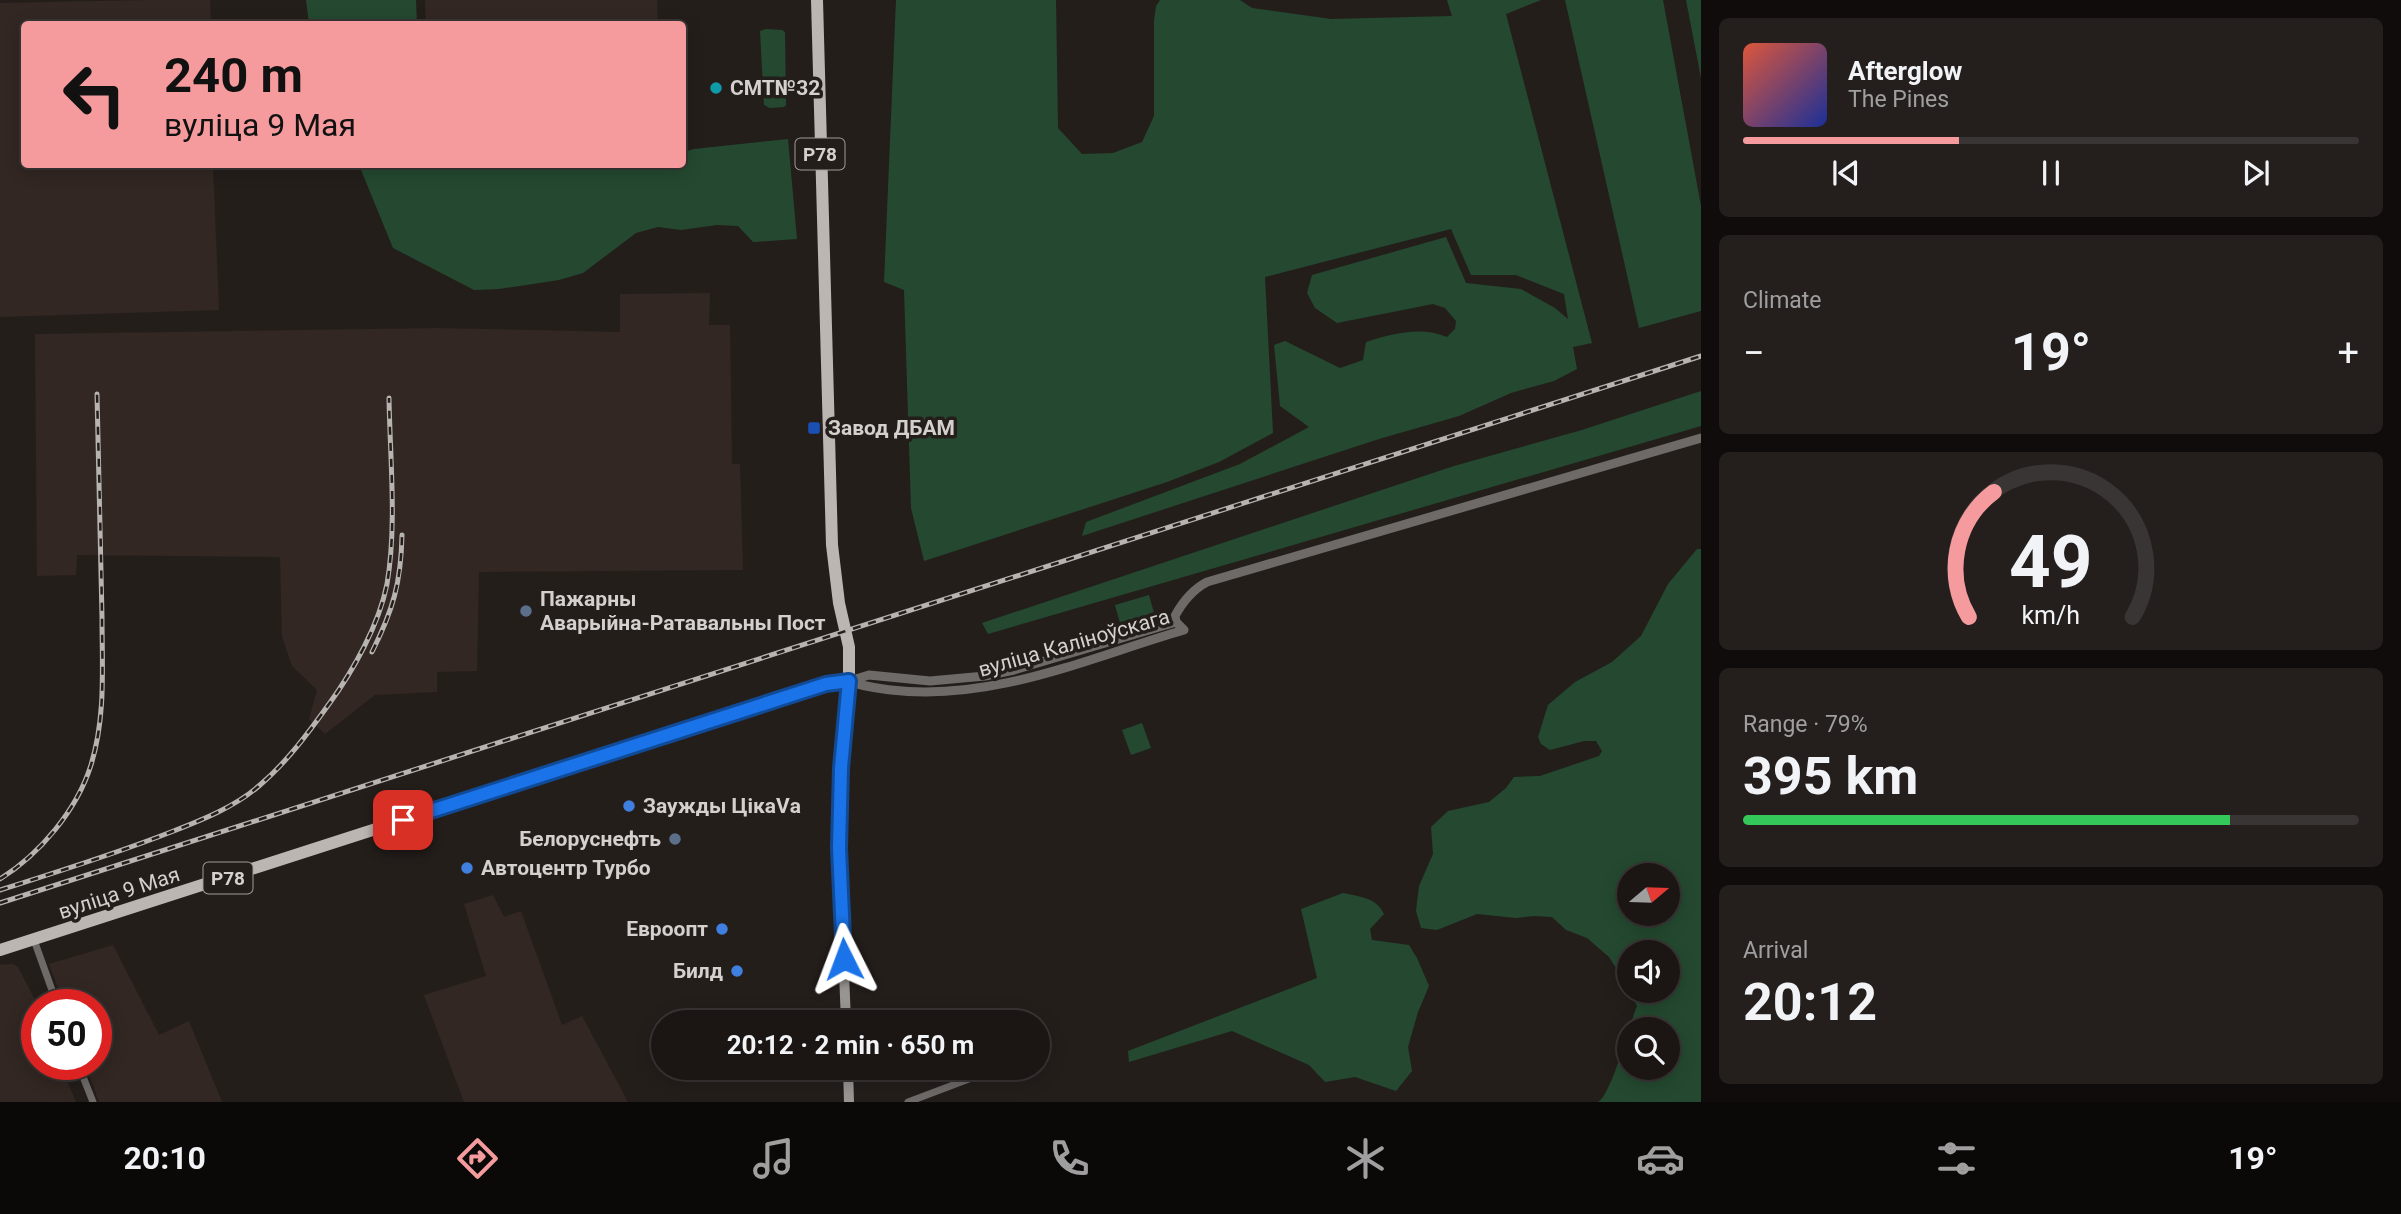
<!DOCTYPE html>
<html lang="en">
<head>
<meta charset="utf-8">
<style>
	body { margin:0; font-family:Roboto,sans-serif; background:#241f1d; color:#f1f3f6; height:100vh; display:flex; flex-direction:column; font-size:26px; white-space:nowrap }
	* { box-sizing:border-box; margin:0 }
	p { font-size:23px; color:#a09fa0 }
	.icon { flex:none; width:38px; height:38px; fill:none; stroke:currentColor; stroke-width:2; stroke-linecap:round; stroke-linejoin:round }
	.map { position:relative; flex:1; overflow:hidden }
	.details { display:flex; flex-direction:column; gap:18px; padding:18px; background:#0f0c0b; width:700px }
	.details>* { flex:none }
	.top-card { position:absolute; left:21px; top:21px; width:665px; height:147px; border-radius:7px; box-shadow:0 4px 18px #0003,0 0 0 2px #393534; background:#f59b9e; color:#111; overflow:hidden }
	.needle { width:46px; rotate:71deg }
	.fabs { position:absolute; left:1617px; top:863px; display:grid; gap:14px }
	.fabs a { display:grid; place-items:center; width:63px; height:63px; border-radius:50%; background:#1b1614; box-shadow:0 4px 18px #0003,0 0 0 2px #393534; font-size:35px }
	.speed { position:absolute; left:21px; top:989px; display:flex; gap:14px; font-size:35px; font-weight:700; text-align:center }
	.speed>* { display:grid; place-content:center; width:91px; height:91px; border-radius:50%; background:#1b1614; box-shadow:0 4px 18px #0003,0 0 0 2px #393534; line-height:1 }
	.speed .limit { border:10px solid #d22; background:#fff; color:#111 }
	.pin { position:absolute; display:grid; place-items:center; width:60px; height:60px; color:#fff; margin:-30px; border-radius:14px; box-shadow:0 4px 10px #0006 }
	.me { position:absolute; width:77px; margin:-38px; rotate:357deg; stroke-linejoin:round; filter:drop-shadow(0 0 5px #0008) }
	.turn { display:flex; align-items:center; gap:24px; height:147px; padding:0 28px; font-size:32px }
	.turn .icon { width:91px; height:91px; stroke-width:2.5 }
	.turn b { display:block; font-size:49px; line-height:60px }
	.big { font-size:52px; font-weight:700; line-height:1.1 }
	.details .card { flex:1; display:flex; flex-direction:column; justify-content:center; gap:10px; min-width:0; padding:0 24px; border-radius:10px; background:#241f1d }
	.details .dial { align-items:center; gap:0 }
	.dial svg { height:182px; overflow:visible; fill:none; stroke:#393534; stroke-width:7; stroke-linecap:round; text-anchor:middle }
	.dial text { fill:#f1f3f6; stroke:none }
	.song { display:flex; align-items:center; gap:21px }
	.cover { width:84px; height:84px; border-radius:10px; background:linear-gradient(135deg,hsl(10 70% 55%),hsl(230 70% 35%)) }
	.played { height:7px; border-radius:4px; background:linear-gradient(90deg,#f59b9e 35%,#393534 35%) }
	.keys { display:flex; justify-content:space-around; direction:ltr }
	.heat { display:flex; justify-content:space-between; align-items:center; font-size:38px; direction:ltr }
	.charge { height:10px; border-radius:5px; background:linear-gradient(90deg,#34c759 79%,#393534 0) }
	.trip { position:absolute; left:651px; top:1010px; width:399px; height:70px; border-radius:35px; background:#1b1614; box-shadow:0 4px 18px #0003,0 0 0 2px #393534; font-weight:700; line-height:70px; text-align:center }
	.menu { display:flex; height:112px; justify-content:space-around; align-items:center; background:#0b0908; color:#a09fa0 }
	.menu .icon { width:49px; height:49px }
	.menu .on { color:#f59b9e }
	.menu b { font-size:32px; color:#f1f3f6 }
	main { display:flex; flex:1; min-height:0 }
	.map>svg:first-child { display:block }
	.built { fill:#322722 }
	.green { fill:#244930; fill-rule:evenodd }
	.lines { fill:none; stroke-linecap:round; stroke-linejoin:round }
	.minor { stroke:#6d6a68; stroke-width:7 }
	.tertiary { stroke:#6d6a68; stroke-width:9 }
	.secondary { stroke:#999592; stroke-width:10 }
	.primary { stroke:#bcb6b2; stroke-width:12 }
	.rail-casing { stroke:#b7b3b1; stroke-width:5 }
	.rail { stroke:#241e1b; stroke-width:2.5; stroke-dasharray:8; stroke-linecap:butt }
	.route-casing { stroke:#114b97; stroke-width:18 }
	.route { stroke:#1a73e8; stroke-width:12 }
	.culture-dot { fill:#0f9aa8; stroke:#241e1b; stroke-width:2.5 }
	.transit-dot { fill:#1a4fb4; stroke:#241e1b; stroke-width:2.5 }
	.service-dot { fill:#5c6f8a; stroke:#241e1b; stroke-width:2.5 }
	.shop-dot { fill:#3f7fe0; stroke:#241e1b; stroke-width:2.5 }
	.labels { text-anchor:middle; stroke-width:7; stroke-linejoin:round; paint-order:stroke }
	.shield { fill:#241e1b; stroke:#9f9b98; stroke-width:2 }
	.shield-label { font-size:19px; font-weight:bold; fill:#d4d0ce }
	.poi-label { font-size:21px; font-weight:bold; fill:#d4d0ce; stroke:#241e1b; text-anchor:start }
	.street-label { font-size:21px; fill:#d4d0ce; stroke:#241e1b }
</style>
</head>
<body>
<main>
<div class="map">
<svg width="1701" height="1102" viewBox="0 0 1701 1102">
	<rect width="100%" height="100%" fill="#241e1b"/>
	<g class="built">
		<polygon points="144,0 210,0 211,24 24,24 24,164 213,165 219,310 0,317 0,3"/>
		<polygon points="425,0 657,0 658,24 426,24"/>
		<polygon points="710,293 709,325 730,325 732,464 740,464 743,570 479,572 477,671 437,672 437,692 375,695 325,734 309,719 317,690 292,666 282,637 280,557 77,555 76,575 37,576 35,334 438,328 620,332 620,294"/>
		<polygon points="493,895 504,917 521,911 562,1025 582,1016 628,1102 464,1102 424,995 486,976 464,904"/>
		<polygon points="113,945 159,1035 189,1021 222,1102 99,1102 85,1064 96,1064 96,1004 64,1004 49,964"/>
		<polygon points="13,964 18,967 37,1004 37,1064 60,1064 76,1102 0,1102 0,965"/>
	</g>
	<g class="green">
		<polygon points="306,0 416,0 417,24 309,24"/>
		<path d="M 896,0 L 1056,0 L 1058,128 L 1082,154 L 1113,153 L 1142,142 L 1154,116 L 1154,21 L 1156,6 L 1160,0 L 1240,0 L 1252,8 L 1331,19 L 1452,16 L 1447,0 L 1541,0 L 1506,14 L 1592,343 L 1573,347 L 1577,369 L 1554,381 L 1511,393 L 1459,416 L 1379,439 L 1082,536 L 1086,522 L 1240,464 L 1309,427 L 1280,406 L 1274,345 L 1285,341 L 1340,368 L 1363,360 L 1366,342 C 1392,334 1420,326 1447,337 L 1455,329 L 1456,321 L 1445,308 L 1433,304 L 1337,323 L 1315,308 L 1307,293 L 1312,275 L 1446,237 L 1466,283 L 1521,289 L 1555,308 L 1568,319 L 1564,294 L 1516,275 L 1471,275 L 1451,229 L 1265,277 L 1273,433 L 1219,462 L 1167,482 L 924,561 L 911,508 L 904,290 L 884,282 Z"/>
		<polygon points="1565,0 1663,0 1701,206 1701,311 1639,328"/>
		<polygon points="1686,0 1701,0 1701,78"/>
		<polygon points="766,29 782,30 785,32 786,105 784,107 770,108 764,105 760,31"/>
		<polygon points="788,139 797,239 753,242 738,226 717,225 681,230 658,227 636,233 583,273 559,280 499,289 474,290 393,248 359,165 682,164 683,152 694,149"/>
		<polygon points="1701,391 1701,426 988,634 982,623 1454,466 1582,430"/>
		<path d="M 1697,549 L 1701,549 L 1701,1102 L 1598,1102 C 1612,1094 1629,1025 1637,1006 L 1630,991 L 1668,990 L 1668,952 L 1629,952 L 1629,988 L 1609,957 L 1587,938 L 1566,930 L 1552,917 L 1534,916 L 1516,918 L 1477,914 L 1437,930 L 1421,928 L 1416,911 L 1419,886 L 1433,854 L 1431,827 L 1448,811 L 1489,802 L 1506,788 L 1514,777 L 1540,776 L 1599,756 L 1602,751 L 1596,741 L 1584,741 L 1550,750 L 1541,744 L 1538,737 L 1548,705 L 1575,682 L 1612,662 L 1641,636 L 1668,584 ZM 1629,875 L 1668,875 L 1668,914 L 1629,914 ZM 1629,1029 L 1668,1029 L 1668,1068 L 1629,1068 Z"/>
		<polygon points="1149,595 1154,613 1120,623 1115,605"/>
		<polygon points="1142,723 1151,748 1131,755 1122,730"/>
		<path d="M 1343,893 C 1360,897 1376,897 1384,914 L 1370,929 L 1372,940 L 1409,945 L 1417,958 L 1429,986 L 1418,1012 L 1408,1047 L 1412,1071 L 1396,1091 L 1355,1077 L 1325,1082 L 1309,1065 L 1232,1031 L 1129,1062 L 1128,1051 L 1317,978 L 1301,909 Z"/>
	</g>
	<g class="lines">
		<g class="minor">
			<polyline points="34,940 57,1004"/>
			<polyline points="1038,1056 1041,1057"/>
			<polyline points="78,1064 93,1102"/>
			<polyline points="908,1102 998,1068"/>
		</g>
		<g class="tertiary">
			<path d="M 1176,622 L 1175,616 C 1183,601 1192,590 1207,582 L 1701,438"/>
			<path d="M 849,681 C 863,687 876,688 891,690 C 993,702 1088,658 1184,630 L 1176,622"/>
			<polyline points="849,681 869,675 930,681 985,676 1014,670 1176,622"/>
		</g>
		<g class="secondary">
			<polyline points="846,1022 839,848 841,768 849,681"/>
			<polyline points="848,1068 849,1102"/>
		</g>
		<polyline class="primary" points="0,950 826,684 849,681 849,647 839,603 832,545 817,0"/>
		<g class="rail-casing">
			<g id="rail">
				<path d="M 372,652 C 393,610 401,583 402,535"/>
				<path d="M 0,879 C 40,854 77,810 91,765 C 106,716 102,667 102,617 C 101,542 99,468 97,394"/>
				<path d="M 0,890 C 57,872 115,854 171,832 C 202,820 235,807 260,785 C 287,762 309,732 329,704 C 353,671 379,625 387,584 C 397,527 390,458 389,398"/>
				<polyline points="0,903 1701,356"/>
			</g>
		</g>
		<use href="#rail" class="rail"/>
	</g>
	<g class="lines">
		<g class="route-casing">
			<polyline id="route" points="403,820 826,684 849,681 841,768 839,848 844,959"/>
		</g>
		<use href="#route" class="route"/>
	</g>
	<circle class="culture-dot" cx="716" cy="88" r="7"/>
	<rect class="transit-dot" x="807" y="421" width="14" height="14" rx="3.5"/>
	<g class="service-dot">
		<circle cx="526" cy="611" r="7"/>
		<circle cx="675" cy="839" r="7"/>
	</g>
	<g class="shop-dot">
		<circle cx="629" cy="806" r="7"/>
		<circle cx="467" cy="868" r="7"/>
		<circle cx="722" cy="929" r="7"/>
		<circle cx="737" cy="971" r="7"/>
	</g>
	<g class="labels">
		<g class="shield">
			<rect x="795.5" y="138.5" width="49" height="31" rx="5"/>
			<rect x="203.5" y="862.5" width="49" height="31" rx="5"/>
		</g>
		<g class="shield-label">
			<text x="820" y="161">Р78</text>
			<text x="228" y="885">Р78</text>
		</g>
		<g class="poi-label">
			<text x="730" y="95">СМТ№32</text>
			<text x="828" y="435">Завод ДБАМ</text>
			<text x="540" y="606">Пажарны<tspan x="540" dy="24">Аварыйна-Ратавальны Пост</tspan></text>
			<text x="643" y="813">Заужды ЦікаVа</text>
			<text x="661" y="846" text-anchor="end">Белоруснефть</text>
			<text x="481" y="875">Автоцентр Турбо</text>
			<text x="708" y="936" text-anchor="end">Евроопт</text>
			<text x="723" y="978" text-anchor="end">Билд</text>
		</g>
		<g class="street-label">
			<text transform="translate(1074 643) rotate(-16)" y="7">вуліца Каліноўскага</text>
			<text transform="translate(119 893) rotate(-18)" y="7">вуліца 9 Мая</text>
		</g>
	</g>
</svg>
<div class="fabs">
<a><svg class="needle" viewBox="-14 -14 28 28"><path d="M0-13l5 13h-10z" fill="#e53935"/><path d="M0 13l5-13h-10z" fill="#a09fa0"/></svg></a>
<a><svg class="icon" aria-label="sound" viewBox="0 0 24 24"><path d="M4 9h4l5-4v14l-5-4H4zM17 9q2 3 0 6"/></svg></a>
<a><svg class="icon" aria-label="search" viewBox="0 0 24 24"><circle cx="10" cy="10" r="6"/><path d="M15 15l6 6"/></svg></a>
</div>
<div class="speed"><div class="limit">50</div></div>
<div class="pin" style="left:403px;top:820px;background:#d93025"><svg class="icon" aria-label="arrive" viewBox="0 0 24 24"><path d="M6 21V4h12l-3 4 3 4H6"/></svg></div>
<svg class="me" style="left:844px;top:959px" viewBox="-20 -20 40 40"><path d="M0-17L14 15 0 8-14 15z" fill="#1a73e8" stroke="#fff" stroke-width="4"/></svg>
<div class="trip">20:12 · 2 min · 650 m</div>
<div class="top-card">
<div class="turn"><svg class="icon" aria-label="left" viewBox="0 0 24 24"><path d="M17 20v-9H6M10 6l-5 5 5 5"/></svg><div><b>240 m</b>вуліца 9 Мая</div></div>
</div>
</div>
<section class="details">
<div class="card">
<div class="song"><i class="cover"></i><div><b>Afterglow</b><p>The Pines</p></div></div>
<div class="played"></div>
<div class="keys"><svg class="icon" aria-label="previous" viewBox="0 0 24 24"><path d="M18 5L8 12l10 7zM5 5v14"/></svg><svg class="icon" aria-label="pause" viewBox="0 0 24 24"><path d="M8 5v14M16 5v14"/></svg><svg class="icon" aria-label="next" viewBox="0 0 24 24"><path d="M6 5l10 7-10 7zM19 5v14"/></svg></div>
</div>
<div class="card"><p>Climate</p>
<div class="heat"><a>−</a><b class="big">19°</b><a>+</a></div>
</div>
<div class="card dial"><svg viewBox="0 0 100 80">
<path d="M14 69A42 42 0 1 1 86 69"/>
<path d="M14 69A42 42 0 0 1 25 14" stroke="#f59b9e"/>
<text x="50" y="56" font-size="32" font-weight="700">49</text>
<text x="50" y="72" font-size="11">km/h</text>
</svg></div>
<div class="card"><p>Range · 79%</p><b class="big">395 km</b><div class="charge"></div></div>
<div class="card"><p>Arrival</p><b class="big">20:12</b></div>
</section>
</main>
<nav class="menu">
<b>20:10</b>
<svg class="icon on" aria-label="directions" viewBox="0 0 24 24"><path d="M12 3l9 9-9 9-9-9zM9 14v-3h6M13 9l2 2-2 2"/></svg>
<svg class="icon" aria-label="music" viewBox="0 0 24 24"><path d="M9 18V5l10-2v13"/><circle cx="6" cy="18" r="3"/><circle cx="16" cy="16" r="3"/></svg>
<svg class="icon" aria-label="phone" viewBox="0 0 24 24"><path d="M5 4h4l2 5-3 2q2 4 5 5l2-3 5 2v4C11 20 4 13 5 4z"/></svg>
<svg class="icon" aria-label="climate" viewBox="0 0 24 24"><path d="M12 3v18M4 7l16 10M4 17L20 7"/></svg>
<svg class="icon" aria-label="car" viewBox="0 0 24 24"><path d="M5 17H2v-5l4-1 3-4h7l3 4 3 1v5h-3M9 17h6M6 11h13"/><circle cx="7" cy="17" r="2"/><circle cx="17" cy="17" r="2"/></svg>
<svg class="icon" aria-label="filters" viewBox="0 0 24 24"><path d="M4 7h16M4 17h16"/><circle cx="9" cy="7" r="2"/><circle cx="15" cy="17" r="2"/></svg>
<b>19°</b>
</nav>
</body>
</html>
